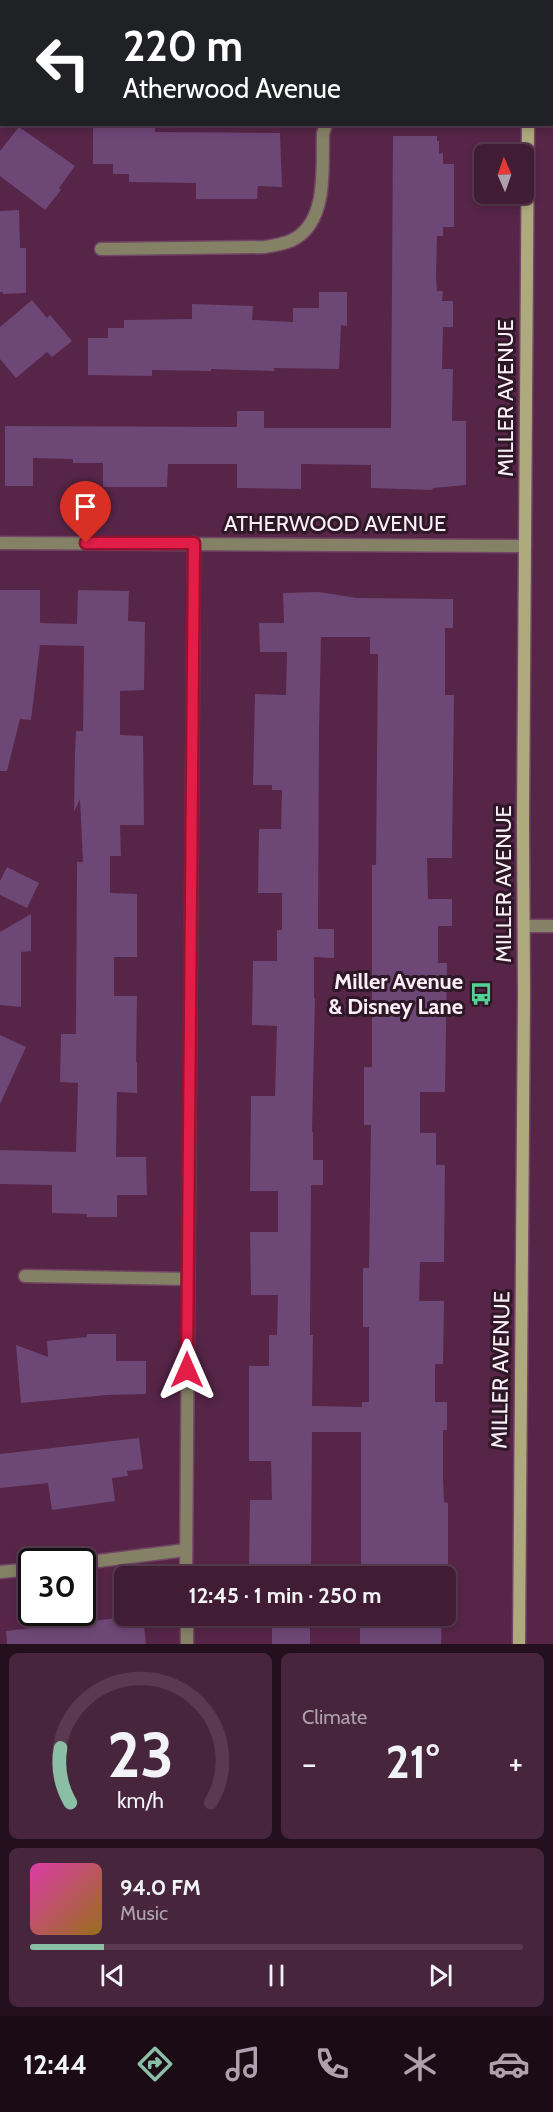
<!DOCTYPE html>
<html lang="en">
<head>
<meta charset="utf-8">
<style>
	body { margin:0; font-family:Cabin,sans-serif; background:#47253d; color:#f1f3f6; height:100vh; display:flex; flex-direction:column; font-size:22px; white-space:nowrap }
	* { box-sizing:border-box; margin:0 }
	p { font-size:20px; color:#aea1ad }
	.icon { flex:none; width:33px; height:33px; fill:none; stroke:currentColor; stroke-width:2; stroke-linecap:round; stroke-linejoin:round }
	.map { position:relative; height:1644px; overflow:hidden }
	.panel { display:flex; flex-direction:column; gap:9px; padding:9px; background:#230f1d; flex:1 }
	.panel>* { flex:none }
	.guide { position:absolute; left:0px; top:0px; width:554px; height:126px; box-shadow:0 3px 9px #0003,0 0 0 2px #593a50; background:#202124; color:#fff; overflow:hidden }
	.needle { width:39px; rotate:358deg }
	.buttons { position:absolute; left:474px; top:144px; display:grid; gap:12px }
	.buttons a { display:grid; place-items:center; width:60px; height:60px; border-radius:9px; background:#401c35; box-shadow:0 3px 9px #0003,0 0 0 2px #593a50; font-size:30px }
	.speed { position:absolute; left:18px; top:1548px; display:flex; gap:12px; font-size:30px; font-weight:700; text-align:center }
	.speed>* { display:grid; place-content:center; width:78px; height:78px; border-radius:50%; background:#401c35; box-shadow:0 3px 9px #0003,0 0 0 2px #593a50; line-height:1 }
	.speed .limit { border:3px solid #111; border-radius:9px; background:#fff; color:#111 }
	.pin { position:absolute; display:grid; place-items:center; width:51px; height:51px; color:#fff; margin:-62px -26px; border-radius:50% 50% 50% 0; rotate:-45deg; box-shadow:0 0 6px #0007 }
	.pin .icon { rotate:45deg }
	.me { position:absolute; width:66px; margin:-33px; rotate:0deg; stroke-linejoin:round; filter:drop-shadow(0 0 4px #0008) }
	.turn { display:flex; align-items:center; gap:21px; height:126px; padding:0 24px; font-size:27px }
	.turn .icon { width:78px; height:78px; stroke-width:2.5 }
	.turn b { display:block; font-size:42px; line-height:51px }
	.big { font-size:45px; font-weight:700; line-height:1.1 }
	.panel .tile { flex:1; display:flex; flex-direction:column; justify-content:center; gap:9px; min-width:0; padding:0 21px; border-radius:9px; background:#47253d }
	.panel .dial { align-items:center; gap:0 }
	.dial svg { height:156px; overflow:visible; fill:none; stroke:#593a50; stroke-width:7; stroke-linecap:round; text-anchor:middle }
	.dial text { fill:#f1f3f6; stroke:none }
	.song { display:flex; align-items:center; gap:18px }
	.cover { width:72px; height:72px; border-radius:9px; background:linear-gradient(135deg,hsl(320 70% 55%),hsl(40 70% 35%)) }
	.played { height:6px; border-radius:3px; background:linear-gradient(90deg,#8abfa5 15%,#593a50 15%) }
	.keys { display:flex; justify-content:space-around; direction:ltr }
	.heat { display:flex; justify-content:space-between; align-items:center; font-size:33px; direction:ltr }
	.panel .tiles { flex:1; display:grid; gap:9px; grid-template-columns:1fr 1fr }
	.tile:last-child { grid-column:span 2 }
	.trip { position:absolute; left:114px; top:1566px; width:342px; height:60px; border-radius:9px; background:#401c35; box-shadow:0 3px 9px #0003,0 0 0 2px #593a50; font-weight:700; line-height:60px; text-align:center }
	.tabs { display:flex; height:96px; justify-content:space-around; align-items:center; background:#1a0b15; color:#aea1ad }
	.tabs .icon { width:42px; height:42px }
	.tabs .current { color:#8abfa5 }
	.tabs b { font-size:27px; color:#f1f3f6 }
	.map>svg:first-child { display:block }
	.building { fill:#6d4776; fill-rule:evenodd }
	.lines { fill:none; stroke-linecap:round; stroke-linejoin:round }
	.lane-casing { stroke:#714563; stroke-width:15 }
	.street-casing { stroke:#714563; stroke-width:15 }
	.secondary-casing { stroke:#714563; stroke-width:15 }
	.lane { stroke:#858166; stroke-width:12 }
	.street { stroke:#858166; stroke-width:12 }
	.secondary { stroke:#afa97e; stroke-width:12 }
	.route-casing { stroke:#92132f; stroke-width:15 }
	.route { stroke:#e11d48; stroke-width:10 }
	.labels { text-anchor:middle; stroke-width:6; stroke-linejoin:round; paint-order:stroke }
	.street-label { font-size:22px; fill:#fceff7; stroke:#2e1827 }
	.poi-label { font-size:22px; font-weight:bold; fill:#fceff7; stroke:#2e1827; text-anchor:end }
</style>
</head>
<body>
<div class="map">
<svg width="553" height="1644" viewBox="0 0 553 1644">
	<rect width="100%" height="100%" fill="#562547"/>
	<g class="building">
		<polygon points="93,126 155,127 155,132 280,133 282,187 258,186 257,199 196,199 196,183 129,182 129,174 113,174 113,164 93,164"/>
		<polygon points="19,127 75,166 59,188 61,190 45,210 0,176 0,151"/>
		<polygon points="393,136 437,136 437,141 439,141 439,154 443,153 443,164 454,164 454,227 443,227 443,236 437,236 436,277 437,291 443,291 442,301 453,301 453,327 443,327 442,369 453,369 452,421 466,421 466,485 433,488 432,490 371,488 371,465 301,464 301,489 237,488 237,464 168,464 167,487 103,487 103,463 73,463 73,459 33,458 33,486 5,486 5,426 237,427 237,411 264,411 264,428 391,428"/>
		<polygon points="19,210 20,248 26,248 26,293 3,294 3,292 0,292 0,211"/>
		<polygon points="319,292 347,292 347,326 341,325 339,369 274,368 274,371 211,369 211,371 152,370 152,376 88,375 88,338 108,338 108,328 124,328 124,320 192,319 192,304 253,306 252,320 293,322 293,308 319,308"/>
		<polygon points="32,300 47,318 50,315 72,341 52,357 47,352 16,378 0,359 0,327"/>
		<polygon points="0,590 40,590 40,623 77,624 78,590 129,591 128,621 145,622 144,690 120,691 120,735 143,736 144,825 120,825 121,856 110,856 110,893 137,894 137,957 114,957 114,996 137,996 136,1062 137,1062 137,1093 117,1092 116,1157 146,1157 147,1195 117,1195 117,1217 87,1217 87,1214 52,1213 52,1185 0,1184 0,1150 76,1152 78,1083 60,1082 61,1034 76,1034 77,862 83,862 80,799 74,812 75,753 76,731 83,731 84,646 40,645 31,720 20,719 7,771 0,771"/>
		<path d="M 319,592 L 357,598 L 453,599 L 453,628 L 445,628 L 445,695 L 454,695 L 452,858 L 427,858 L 428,899 L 452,899 L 452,926 L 438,926 L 438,963 L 447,963 L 445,1092 L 420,1092 L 420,1133 L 436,1133 L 436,1165 L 445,1165 L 444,1262 L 420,1262 L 419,1301 L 444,1301 L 443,1364 L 435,1364 L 435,1402 L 447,1402 L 447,1430 L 443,1430 L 443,1479 L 444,1502 L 448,1503 L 448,1567 L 443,1567 L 443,1576 L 361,1576 L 361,1432 L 312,1432 L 311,1576 L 276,1576 L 276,1566 L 249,1566 L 250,1500 L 272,1500 L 271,1461 L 249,1461 L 249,1366 L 269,1366 L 269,1335 L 277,1335 L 278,1295 L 251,1295 L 250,1232 L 278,1232 L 278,1191 L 250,1191 L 251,1096 L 275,1096 L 277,1026 L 252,1025 L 253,961 L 277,961 L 277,930 L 282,930 L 282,893 L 258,893 L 259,829 L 281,829 L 282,790 L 272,790 L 272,785 L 253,785 L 255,694 L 286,695 L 287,652 L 260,652 L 259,623 L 284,623 L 283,593 ZM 321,637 L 370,637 L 370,654 L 378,654 L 376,865 L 372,865 L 372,1067 L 364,1067 L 364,1125 L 371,1125 L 369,1268 L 363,1268 L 363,1327 L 369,1327 L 369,1402 L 362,1402 L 362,1407 L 312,1406 L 313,1335 L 310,1335 L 311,1185 L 323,1185 L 323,1160 L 313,1160 L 313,1132 L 312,1132 L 315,998 L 314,998 L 314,957 L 334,958 L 334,929 L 318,929 L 319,731 Z"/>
		<polygon points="7,867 39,883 27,908 0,895 0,881"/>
		<polygon points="31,914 31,951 21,952 21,1007 0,1005 0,932"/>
		<polygon points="0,1035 26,1047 0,1104"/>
		<polygon points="87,1334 116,1334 116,1361 146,1361 146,1394 107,1395 21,1403 16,1345 48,1357 47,1341 87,1337"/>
		<polygon points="139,1438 143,1469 127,1471 128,1476 112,1478 115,1501 52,1510 48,1483 0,1488 0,1454"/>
		<polygon points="135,1616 143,1616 146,1644 7,1644 6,1631"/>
		<rect x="272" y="1616" width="38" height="28"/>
		<polygon points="360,1616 442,1616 441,1644 360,1644"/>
	</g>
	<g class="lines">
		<g class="lane-casing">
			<polyline id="lane" points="0,49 2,49"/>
		</g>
		<g class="street-casing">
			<g id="street">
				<path d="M 101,249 L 265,247 C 275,245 287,244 296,238 C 328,218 322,167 323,134 L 326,124"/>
				<polyline points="0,543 525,546"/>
				<polyline points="524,926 553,926"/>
				<polyline points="25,1276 188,1279"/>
				<polyline points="82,1563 186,1550"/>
				<polyline points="0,1572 32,1569"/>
				<polyline points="186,1576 194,543"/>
				<polyline points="187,1616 187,1644"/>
			</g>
		</g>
		<g class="secondary-casing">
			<g id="secondary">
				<polyline points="521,0 521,2"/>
				<polyline points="519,1644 524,994 523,822 528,124"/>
			</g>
		</g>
		<use href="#lane" class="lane"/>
		<use href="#street" class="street"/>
		<use href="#secondary" class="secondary"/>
	</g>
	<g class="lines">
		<g class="route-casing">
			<polyline id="route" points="86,543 194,543 187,1370"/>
		</g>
		<use href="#route" class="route"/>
	</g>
	<defs>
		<g id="bus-bare" transform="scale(1.8)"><path d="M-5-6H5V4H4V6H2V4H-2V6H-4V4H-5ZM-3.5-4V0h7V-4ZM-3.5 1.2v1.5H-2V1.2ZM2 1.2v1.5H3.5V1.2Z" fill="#51d397" stroke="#2e1827" stroke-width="2.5" paint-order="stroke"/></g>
	</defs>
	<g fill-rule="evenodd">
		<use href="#bus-bare" x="481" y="994"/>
	</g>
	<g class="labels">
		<g class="street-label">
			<text transform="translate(505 398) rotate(-90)" y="8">MILLER AVENUE</text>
			<text x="335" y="531">ATHERWOOD AVENUE</text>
			<text transform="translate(503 884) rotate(-90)" y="8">MILLER AVENUE</text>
			<text transform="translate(500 1370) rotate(-89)" y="8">MILLER AVENUE</text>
		</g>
		<g class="poi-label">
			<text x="463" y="989">Miller Avenue<tspan x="463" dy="25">&amp; Disney Lane</tspan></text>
		</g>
	</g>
</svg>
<div class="buttons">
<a><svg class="needle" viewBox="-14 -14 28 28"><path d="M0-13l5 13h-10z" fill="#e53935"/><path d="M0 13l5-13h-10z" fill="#aea1ad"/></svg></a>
</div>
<div class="speed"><div class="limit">30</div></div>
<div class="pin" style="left:86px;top:543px;background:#d93025"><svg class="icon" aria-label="arrive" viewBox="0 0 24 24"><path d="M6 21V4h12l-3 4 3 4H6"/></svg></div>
<svg class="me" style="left:187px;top:1370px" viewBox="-20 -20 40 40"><path d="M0-17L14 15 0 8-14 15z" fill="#e11d48" stroke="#fff" stroke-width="4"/></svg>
<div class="trip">12:45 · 1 min · 250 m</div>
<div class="guide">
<div class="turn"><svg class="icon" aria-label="left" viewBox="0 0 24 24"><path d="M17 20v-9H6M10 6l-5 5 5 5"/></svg><div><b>220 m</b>Atherwood Avenue</div></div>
</div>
</div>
<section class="panel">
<div class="tiles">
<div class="tile dial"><svg viewBox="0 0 100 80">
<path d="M14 69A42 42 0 1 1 86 69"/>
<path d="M14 69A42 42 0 0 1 9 41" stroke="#8abfa5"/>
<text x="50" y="56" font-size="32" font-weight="700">23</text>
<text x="50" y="72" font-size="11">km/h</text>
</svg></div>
<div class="tile"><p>Climate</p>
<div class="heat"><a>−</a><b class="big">21°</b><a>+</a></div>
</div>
<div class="tile">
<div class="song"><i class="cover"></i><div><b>94.0 FM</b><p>Music</p></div></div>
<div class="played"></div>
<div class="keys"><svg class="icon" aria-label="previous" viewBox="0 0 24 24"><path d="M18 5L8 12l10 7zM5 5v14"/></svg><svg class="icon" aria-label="pause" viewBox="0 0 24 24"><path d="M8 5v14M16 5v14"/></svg><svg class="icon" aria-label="next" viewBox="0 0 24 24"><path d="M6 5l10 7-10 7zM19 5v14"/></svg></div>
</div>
</div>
</section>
<nav class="tabs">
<b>12:44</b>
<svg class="icon current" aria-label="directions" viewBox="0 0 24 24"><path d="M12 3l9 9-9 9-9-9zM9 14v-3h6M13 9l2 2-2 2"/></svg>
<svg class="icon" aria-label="music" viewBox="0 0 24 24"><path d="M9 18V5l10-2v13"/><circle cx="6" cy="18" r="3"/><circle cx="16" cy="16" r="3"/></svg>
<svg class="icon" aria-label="phone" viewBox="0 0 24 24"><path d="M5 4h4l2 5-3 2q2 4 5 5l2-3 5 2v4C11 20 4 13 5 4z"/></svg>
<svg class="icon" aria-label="climate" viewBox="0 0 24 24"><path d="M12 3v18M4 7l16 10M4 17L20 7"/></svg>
<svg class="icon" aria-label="car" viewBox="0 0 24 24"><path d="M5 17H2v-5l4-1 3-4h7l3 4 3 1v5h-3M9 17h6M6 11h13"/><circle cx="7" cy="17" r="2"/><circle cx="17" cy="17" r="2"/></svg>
</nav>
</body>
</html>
